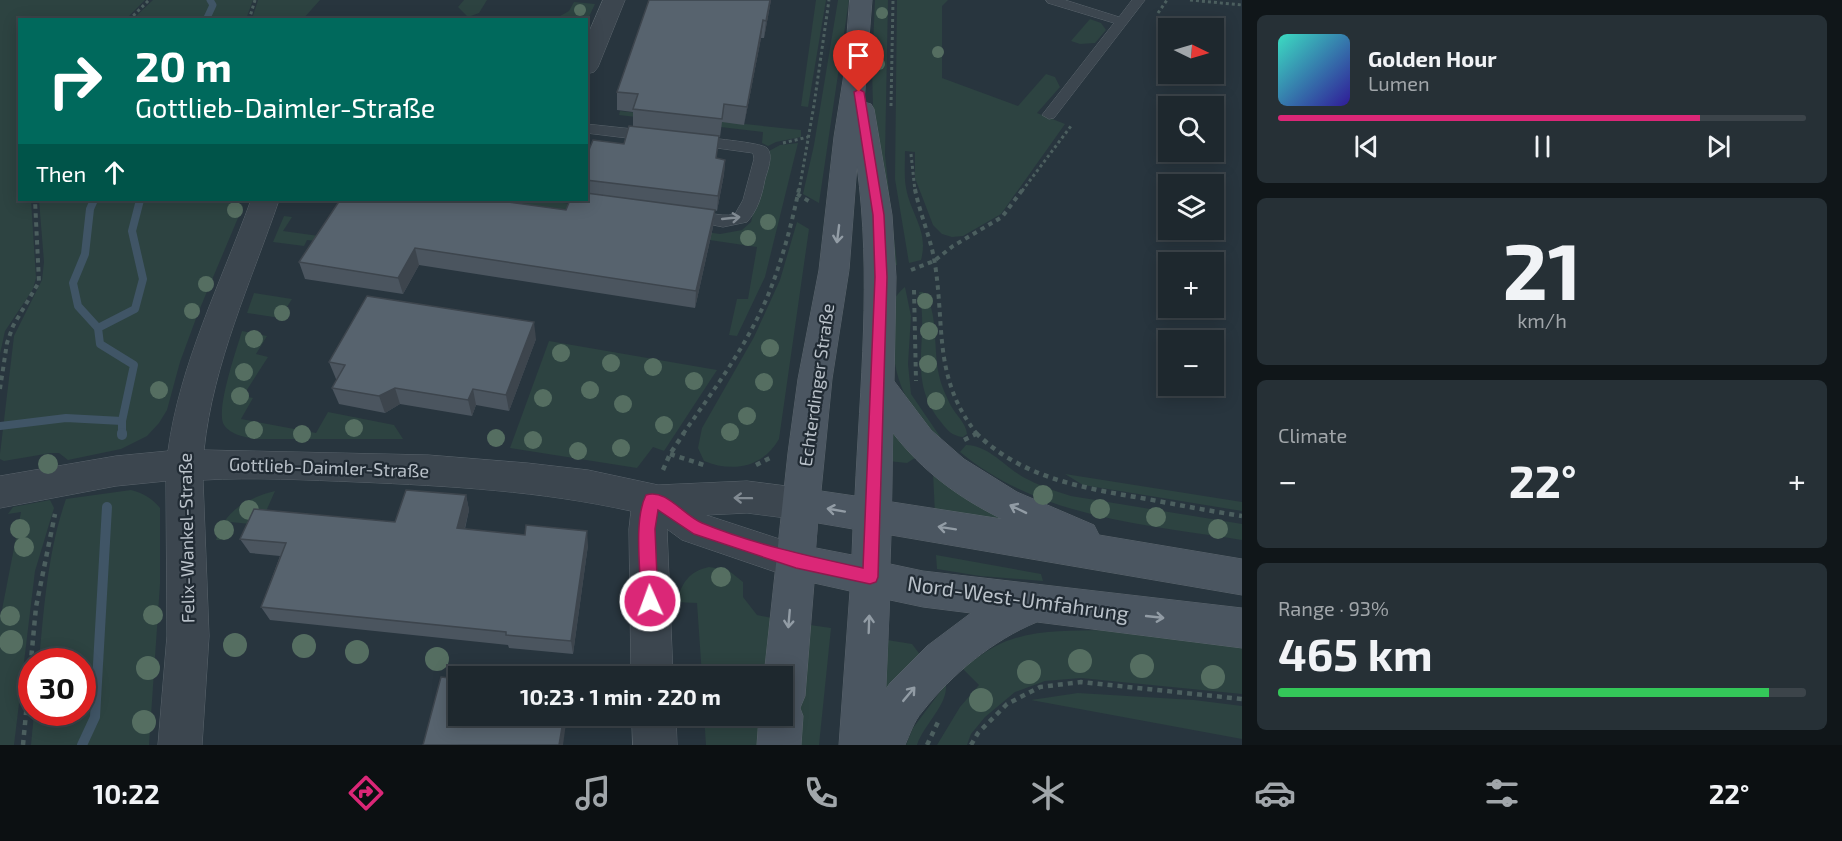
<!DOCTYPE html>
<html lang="en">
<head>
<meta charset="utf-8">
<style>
	body { margin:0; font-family:"Exo 2",sans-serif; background:#263036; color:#f1f3f6; height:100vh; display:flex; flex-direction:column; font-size:22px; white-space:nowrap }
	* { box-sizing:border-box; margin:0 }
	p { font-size:20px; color:#a1a6aa }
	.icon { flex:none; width:33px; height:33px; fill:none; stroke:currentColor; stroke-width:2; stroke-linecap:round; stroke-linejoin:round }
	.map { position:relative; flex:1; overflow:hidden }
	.sheet { display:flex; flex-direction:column; gap:15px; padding:15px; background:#101619; width:600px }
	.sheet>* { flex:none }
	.hud { position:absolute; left:18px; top:18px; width:570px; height:183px; border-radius:0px; box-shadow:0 3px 15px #0003,0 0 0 2px #3c444a; background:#00695c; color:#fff; overflow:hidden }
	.needle { width:39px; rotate:95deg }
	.tools { position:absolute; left:1158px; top:18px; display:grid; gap:12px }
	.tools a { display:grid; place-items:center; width:66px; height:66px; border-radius:0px; background:#1e282e; box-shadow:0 3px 15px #0003,0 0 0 2px #3c444a; font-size:30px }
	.speed { position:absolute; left:18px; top:648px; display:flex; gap:12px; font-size:30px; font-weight:700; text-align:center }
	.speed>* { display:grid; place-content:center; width:78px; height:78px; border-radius:50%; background:#1e282e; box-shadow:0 3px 15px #0003,0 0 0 2px #3c444a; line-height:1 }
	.speed .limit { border:9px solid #d22; background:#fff; color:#111 }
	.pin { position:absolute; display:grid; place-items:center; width:51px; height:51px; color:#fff; margin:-62px -26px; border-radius:50% 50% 50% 0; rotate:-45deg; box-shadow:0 0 6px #0007 }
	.pin .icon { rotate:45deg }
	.me { position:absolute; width:66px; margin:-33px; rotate:358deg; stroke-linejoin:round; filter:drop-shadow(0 0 4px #0008) }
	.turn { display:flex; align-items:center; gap:21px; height:126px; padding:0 18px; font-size:27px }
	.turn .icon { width:78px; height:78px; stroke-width:2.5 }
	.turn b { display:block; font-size:42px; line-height:51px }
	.then { display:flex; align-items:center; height:57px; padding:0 18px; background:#0003; gap:12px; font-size:22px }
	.big { font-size:45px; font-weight:700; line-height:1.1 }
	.sheet .tile { flex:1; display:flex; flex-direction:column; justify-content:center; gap:9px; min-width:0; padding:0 21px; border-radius:9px; background:#263036 }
	.sheet .dial { align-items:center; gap:0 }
	.dial b { font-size:78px; line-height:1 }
	.song { display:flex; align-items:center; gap:18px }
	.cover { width:72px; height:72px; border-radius:9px; background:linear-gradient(135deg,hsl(170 70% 55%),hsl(250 70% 35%)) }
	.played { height:6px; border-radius:3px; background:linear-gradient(90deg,#db2777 80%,#3c444a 80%) }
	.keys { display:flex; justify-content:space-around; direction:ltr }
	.heat { display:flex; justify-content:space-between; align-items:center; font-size:33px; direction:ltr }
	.charge { height:9px; border-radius:4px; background:linear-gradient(90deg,#34c759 93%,#3c444a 0) }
	.trip { position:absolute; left:448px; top:666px; width:345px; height:60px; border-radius:0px; background:#1e282e; box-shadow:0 3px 15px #0003,0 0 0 2px #3c444a; font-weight:700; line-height:60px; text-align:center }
	.tab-bar { display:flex; height:96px; justify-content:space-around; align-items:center; background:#0c1012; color:#a1a6aa }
	.tab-bar .icon { width:42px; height:42px }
	.tab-bar .active { color:#db2777 }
	.tab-bar b { font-size:27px; color:#f1f3f6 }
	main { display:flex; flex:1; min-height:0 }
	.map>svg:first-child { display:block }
	.green { fill:#2d4341 }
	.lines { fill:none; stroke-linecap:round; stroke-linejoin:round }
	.stream-far2 { stroke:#405566; stroke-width:7 }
	.stream-far1 { stroke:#405566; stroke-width:8 }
	.stream { stroke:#405566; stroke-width:10 }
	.service-casing { stroke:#5a646c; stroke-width:1 }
	.minor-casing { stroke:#5a646c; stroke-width:1 }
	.secondary-casing { stroke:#5a646c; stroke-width:1 }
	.path-far2 { stroke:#4c5f5f; stroke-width:3; stroke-dasharray:3 3; stroke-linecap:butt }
	.path-far1 { stroke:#4c5f5f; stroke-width:4; stroke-dasharray:4.5 4.5; stroke-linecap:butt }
	.path { stroke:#4c5f5f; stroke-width:4.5; stroke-dasharray:5 5; stroke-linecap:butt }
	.service { fill:#3c464f; fill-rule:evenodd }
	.minor { fill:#3c464f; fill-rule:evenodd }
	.secondary { fill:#4b5661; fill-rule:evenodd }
	.tree { fill:#556e61 }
	.wall { fill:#4b555f }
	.shaded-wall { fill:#3d454d }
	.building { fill:#57636e; stroke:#3d454d; stroke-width:1.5 }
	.oneway { stroke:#818a92 }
	.oneway2 { stroke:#929ca5 }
	.route { fill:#db2777; stroke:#8e194d; stroke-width:1.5 }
	.labels { text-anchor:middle; stroke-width:4.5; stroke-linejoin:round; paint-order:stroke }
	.street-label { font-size:18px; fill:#b9c1c9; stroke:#212b34 }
	.near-street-label { font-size:21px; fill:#b9c1c9; stroke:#212b34 }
</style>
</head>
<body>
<main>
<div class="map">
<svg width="1242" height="745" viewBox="0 0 1242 745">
	<rect width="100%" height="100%" fill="#28353e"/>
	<g class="green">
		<polygon points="0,0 145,0 126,19 20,20 20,200 31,200 36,278 33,289 5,331 0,354"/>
		<polygon points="153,0 253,0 246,19 133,19"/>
		<polygon points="258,0 320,0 303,19 252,19"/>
		<polygon points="464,0 487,0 479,13 468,17 458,7"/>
		<polygon points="816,0 826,0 808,107 801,106"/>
		<polygon points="838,0 849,0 819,203 803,194 814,145"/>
		<polygon points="875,0 888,0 885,155 897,265 891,265 873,107 872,68"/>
		<path d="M 897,0 L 948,0 L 942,6 L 942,78 L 1018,106 L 1046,74 L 1055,77 L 1060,87 L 1037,113 L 1065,124 L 1001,214 L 963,236 L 952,237 L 942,234 L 933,225 L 915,178 L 915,152 L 905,151 C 905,163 904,177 906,188 C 911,215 929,231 921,260 L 909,263 L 895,179 Z"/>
		<polygon points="574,2 595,4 587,21 555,19 569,11"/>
		<polygon points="1090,19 1101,23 1106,30 1095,43 1080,44 1071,41"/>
		<polygon points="620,111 801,130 801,137 776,142 768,146 762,143 763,132 619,115"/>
		<polygon points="798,143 765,277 737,336 729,335 737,299 748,299 757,247 439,200 475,200 513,205 515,200 541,200 654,215 705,232 720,234 742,230 751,222 769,151 780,145"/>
		<polygon points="39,200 234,200 243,206 198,313 180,362 167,410 159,423 147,436 121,449 68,460 59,453 51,453 4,461 0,459 0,454 14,336 42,280 44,262"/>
		<polygon points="284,216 292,217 283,231 319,236 316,241 307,240 304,246 273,242"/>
		<path d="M 797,222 L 809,229 L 779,439 C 763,467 733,473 704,461 L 698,448 L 702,428 L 754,337 L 780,280 Z"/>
		<path d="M 905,287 L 911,316 L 908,364 L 911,394 L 941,438 L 937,442 C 905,401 893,382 892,329 C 891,311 890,299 905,287 Z"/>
		<path d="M 919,292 L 923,292 C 939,309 933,351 939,375 C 941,385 946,396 951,406 C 956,415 966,423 967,434 L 963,437 C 952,436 947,430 941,422 C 906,379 930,340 919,292 Z"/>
		<polygon points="254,293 292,299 280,318 247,313"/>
		<path d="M 242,331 L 267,336 L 256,354 L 268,357 L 243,396 L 253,398 L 241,419 L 316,433 L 328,412 L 394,425 L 403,439 L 255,439 C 244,437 228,434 223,423 C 217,406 236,351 242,331 Z"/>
		<polygon points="549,341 717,370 664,451 653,447 637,468 510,448"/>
		<polygon points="890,420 918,456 907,463 888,461"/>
		<path d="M 966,445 C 988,445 1004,466 1023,477 C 1038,485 1054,491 1071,496 L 1242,524 L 1242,540 C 1143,524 1040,518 960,452 Z"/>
		<polygon points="933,472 1020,527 935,515"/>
		<polygon points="1065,474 1242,502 1242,511 1083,485"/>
		<path d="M 131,490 C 143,493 152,498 160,508 L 160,584 L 149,745 L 31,745 L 34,713 L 82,712 L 82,662 L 39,661 C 44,607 48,550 66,499 Z"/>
		<path d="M 275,491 L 260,525 L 230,522 L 221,540 L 216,540 C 224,511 247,498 275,491 Z"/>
		<polygon points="50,500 54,508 35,571 14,745 0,745 0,620 21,512 8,514 13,507"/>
		<polygon points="936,555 1041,574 1043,581 980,576 937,569"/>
		<path d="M 709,567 L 728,570 L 743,582 L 743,597 L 757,615 L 772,618 L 770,676 L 702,676 L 697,603 L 676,602 C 683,582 688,572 709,567 Z"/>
		<polygon points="803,624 831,628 819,745 794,745"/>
		<path d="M 1102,630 L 1242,647 L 1242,694 L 1081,678 L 1045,681 L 1015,692 L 985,717 L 971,734 L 967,745 L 937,745 L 960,707 L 979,685 L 962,668 C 973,661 983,653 994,647 C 1027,629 1066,631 1102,630 Z"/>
		<polygon points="881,639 912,644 921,656 882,712"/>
		<path d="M 946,684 C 948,705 924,724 917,745 L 906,745 L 913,728 Z"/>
		<polygon points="1078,693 1194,700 1242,706 1242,739 1031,700"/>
		<polygon points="704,716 767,716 764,745 706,745"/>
	</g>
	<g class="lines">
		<polyline class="stream-far2" points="206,20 213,5 210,0"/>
		<g class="stream-far1">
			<polyline points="94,200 90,209 85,254 73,283 78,306 98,328"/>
			<polyline points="0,426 66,418 122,421"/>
			<polyline points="122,434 122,421 134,365 100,344 98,328 135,309 143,279 132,231 140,200"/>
		</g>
		<g class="stream">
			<polyline points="122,433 122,435"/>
			<polyline points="82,745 95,717 107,507"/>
		</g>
		<g class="service-casing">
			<g id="service">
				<polygon points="1046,0 1065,0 1119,17 1132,0 1145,0 1054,118 1049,119 1042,115 1114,23 1048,3"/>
				<polygon points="586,124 652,131 660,136 652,141 586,133"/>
				<path d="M 693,136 C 705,138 760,142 767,148 C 774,155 767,172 765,179 C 762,195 758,210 747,222 L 723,227 L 683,219 L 681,215 L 683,211 C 700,207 718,219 735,214 L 743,200 L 754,159 L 753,153 L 688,144 L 685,141 Z"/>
			</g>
		</g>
		<g class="minor-casing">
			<g id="minor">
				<polygon points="603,0 625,0 598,67 594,72 586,74 586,39"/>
				<path d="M 251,200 L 279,200 C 251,282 213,363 204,450 L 428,455 L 527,463 L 588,470 L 658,485 L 747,481 L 802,488 L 815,493 L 821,504 L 815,515 L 802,520 L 747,513 L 706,515 L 810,549 L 815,561 L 810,573 L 796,579 L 682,540 L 667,529 L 673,676 L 631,676 L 629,529 L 631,511 C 541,491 450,486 358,482 C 307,480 254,477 203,480 L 209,636 L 202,745 L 158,745 L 167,636 L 166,481 L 116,486 L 0,508 L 0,476 L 116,456 L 168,451 C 180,363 221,283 251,200 Z"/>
				<polygon points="632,716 676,716 677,745 633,745"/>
			</g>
		</g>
		<g class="secondary-casing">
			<path id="secondary" d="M 850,0 L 872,0 L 864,102 L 871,104 L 874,109 L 892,215 L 896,277 L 894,381 L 931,430 L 964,459 L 1017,492 L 1094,525 L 1099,535 L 1242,559 L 1242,595 L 891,535 L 890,564 L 923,571 L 1242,608 L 1242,648 L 1037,622 C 993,640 952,674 922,712 C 914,721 910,734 905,745 L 839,745 L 850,591 L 814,583 L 805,696 L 800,708 L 803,716 L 801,745 L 757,745 L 759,716 L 783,716 L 783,676 L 764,676 L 788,453 L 798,379 L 819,270 L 834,137 L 844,74 ZM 857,166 C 872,276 860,386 855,496 L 821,491 L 832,379 L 849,270 ZM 893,433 C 922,471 959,498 1002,519 L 892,502 ZM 818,523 L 853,529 L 852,555 L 816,548 ZM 890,600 L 923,607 L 971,613 L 927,646 L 890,683 L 886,689 Z"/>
		</g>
		<g class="path-far2">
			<polyline points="1190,0 1242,5"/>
			<polyline points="1158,13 1167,0"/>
			<polyline points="129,20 149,0"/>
			<polyline points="249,20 255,0"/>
			<polyline points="891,106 893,0"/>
			<polyline points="783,143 808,137"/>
			<polyline points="911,154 915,191"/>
			<polyline points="799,191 814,105 829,0"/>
			<polyline points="1022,191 1071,126"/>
		</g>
		<g class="path-far1">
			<path d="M 915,189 C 920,215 931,238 935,264 C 945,329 933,378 977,434"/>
			<polyline points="797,194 812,203"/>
			<polyline points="911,270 934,261 953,246 1002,217 1023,189"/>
			<polyline points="914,290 916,381"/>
			<polyline points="0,389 7,343 13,326 39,282 35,200"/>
			<path d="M 683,434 C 713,391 745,348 766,300 C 781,265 791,227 799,189"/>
		</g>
		<g class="path">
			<path d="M 976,433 C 1023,479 1084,488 1147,499 C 1179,505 1210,511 1242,516"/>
			<polyline points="964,440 976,434"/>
			<polyline points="670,454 704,465"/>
			<polyline points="756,465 770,458"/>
			<polyline points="663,470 670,454 684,433"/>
			<polyline points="23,745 36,607 55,514"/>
			<polyline points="927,745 939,720"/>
			<polyline points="971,745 978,733 1007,704 1040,687 1081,682 1242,699"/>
		</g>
		<use href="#service" class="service"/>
		<use href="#minor" class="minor"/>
		<use href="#secondary" class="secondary"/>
	</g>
	<g class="tree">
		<circle cx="580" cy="10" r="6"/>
		<circle cx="882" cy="13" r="6"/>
		<circle cx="938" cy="52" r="6"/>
		<circle cx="879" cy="64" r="6"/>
		<circle cx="235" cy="210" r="8"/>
		<circle cx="768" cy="222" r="8"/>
		<circle cx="748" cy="238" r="8"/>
		<circle cx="206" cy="284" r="8"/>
		<circle cx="925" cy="301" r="8"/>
		<circle cx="192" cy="311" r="8"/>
		<circle cx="282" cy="313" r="8"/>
		<circle cx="929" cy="331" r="9"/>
		<circle cx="254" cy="339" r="9"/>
		<circle cx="770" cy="348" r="9"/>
		<circle cx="561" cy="353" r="9"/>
		<circle cx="611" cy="363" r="9"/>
		<circle cx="928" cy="364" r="9"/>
		<circle cx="653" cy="367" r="9"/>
		<circle cx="244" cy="372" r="9"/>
		<circle cx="694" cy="381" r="9"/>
		<circle cx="764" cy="382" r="9"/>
		<circle cx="159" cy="390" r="9"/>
		<circle cx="590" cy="390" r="9"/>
		<circle cx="240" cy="396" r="9"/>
		<circle cx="543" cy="398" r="9"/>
		<circle cx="936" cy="401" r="9"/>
		<circle cx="623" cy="404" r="9"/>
		<circle cx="747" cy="416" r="9"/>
		<circle cx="664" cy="425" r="9"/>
		<circle cx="354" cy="428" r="9"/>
		<circle cx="254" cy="430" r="9"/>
		<circle cx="730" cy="432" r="9"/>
		<circle cx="302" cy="434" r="9"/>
		<circle cx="496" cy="438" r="9"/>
		<circle cx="533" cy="440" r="9"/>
		<circle cx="621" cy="448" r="9"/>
		<circle cx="578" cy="451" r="9"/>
		<circle cx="48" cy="464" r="10"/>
		<circle cx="1043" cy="495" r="10"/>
		<circle cx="1100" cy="509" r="10"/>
		<circle cx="249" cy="510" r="10"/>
		<circle cx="1156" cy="517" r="10"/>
		<circle cx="20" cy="529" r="10"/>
		<circle cx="1218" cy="529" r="10"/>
		<circle cx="224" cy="530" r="10"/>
		<circle cx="24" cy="547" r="10"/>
		<circle cx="721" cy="577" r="10"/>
		<circle cx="153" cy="615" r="10"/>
		<circle cx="10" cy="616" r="10"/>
		<circle cx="11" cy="642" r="12"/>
		<circle cx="235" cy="645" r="12"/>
		<circle cx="304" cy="646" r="12"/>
		<circle cx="357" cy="652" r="12"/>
		<circle cx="437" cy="659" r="12"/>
		<circle cx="1080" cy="661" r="12"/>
		<circle cx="1142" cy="666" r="12"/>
		<circle cx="148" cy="668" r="12"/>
		<circle cx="1029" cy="672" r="12"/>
		<circle cx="1213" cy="677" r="12"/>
		<circle cx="981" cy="700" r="12"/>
		<circle cx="144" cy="722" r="12"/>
	</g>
	<g class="wall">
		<polygon points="771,0 764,38 761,38 744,125 722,122 720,137 719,137 716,159 725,160 724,174 717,211 715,210 713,227 695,308 419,265 403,294 305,279 299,262 566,210 586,200 586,157 624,144 633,126 633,112 617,110 617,92"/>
		<polygon points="536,339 509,411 476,405 472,416 400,404 385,413 339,404 332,388 337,379 336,379 329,362"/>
		<polygon points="466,495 469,510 465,529 588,545 573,654 509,648 508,645 270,620 261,607 280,556 250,553 240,539 395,522"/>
	</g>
	<g class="shaded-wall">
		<polygon points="770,0 771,0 764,38 766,21"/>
		<polygon points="763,20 761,38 744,125 747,107"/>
		<polygon points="725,160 724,174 717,211 718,196"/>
		<polygon points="715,210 713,227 695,308 696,291"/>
		<polygon points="415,248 419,265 403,294 398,278"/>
		<polygon points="534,322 536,339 509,411 506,395"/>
		<polygon points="395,388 400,404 385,413 379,396"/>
		<polygon points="473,389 476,405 472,416 468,400"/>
		<polygon points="466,495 469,510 461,543 457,528"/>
		<polygon points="587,531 588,545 573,654 571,641"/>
		<polygon points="564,716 567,716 563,745 559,745"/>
	</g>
	<g class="building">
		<polygon points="649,0 770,0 766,21 763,20 747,107 724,104 722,119 633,109 638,94 617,92"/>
		<polygon points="629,126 719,136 716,158 725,160 718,196 586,180 586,157 593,140 624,144"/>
		<polygon points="586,193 715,210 696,291 415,248 398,278 299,262 340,200 493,200 566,210 570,200 586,200"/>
		<polygon points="367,296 534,322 506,395 473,389 468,400 395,388 379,396 332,388 345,365 329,362"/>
		<polygon points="406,490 466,495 457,528 525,535 526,525 587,531 571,641 506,635 506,632 261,607 286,543 240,539 254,509 395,522"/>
		<polygon points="441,677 459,679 459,716 564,716 559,745 423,745"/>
	</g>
	<defs><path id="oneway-shaft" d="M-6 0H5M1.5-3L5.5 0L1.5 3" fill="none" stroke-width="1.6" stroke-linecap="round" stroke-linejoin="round" transform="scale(1.5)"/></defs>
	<g class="oneway">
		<use href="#oneway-shaft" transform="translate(731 218) rotate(-6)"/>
		<use href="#oneway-shaft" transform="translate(743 498) rotate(-179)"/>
	</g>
	<g class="oneway2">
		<use href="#oneway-shaft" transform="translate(838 234) rotate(97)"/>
		<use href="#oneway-shaft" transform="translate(1018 509) rotate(-154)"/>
		<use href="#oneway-shaft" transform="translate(836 510) rotate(-170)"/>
		<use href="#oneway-shaft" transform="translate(947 528) rotate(-171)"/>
		<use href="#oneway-shaft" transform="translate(1155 617) rotate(6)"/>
		<use href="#oneway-shaft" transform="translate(789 619) rotate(95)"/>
		<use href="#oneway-shaft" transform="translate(869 624) rotate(-88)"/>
		<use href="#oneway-shaft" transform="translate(909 694) rotate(-50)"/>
	</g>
	<path class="route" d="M 859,89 L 864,92 L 884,215 L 887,277 L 878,577 L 876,582 L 870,584 L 796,568 L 694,534 L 658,510 L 655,529 L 658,601 L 655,606 L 650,609 L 644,606 L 641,601 C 641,572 633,521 646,495 C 666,488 684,516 702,523 C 753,544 808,556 863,568 L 875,277 L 873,215 L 854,92 Z"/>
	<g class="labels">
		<g class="street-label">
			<text transform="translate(817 385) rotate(-82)" y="6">Echterdinger Straße</text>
			<text transform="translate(329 468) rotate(2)" y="6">Gottlieb-Daimler-Straße</text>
			<text transform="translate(187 538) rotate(-91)" y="6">Felix-Wankel-Straße</text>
		</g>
		<g class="near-street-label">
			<text transform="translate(1018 599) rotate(8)" y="7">Nord-West-Umfahrung</text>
		</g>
	</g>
</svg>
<div class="tools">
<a><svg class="needle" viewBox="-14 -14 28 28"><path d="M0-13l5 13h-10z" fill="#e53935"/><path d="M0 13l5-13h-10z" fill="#a1a6aa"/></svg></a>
<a><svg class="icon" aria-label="search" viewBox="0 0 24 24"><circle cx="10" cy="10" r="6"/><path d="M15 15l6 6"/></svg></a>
<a><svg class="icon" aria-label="layers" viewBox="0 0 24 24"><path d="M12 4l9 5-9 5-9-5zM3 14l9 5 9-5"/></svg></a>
<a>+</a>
<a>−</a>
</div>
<div class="speed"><div class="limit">30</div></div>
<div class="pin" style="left:859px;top:92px;background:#d93025"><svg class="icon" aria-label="arrive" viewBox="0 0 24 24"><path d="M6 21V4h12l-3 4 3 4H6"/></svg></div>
<svg class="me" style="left:650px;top:601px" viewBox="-20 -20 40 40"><circle r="17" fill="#db2777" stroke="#fff" stroke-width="3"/><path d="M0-11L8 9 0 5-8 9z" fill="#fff"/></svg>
<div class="trip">10:23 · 1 min · 220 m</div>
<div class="hud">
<div class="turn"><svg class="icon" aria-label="right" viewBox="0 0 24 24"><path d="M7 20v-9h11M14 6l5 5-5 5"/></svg><div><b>20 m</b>Gottlieb-Daimler-Straße</div></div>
<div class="then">Then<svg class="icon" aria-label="ahead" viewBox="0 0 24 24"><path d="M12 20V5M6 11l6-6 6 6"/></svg></div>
</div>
</div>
<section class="sheet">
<div class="tile">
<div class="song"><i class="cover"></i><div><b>Golden Hour</b><p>Lumen</p></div></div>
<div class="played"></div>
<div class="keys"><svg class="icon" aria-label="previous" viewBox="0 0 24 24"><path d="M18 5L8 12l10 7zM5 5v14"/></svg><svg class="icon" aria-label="pause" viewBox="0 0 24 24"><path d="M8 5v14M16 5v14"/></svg><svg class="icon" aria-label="next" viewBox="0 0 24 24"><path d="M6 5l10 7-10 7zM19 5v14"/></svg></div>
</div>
<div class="tile dial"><b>21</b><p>km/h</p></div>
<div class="tile"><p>Climate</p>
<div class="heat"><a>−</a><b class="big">22°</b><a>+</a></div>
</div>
<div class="tile"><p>Range · 93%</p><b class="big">465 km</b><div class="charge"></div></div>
</section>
</main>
<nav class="tab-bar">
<b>10:22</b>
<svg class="icon active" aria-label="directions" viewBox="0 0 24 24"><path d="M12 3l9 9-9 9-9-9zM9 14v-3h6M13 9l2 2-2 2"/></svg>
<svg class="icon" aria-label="music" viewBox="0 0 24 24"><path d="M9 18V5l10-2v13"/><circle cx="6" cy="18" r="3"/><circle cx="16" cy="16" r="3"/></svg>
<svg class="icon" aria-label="phone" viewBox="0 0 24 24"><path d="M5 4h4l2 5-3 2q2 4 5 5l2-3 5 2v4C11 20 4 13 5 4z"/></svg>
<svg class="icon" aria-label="climate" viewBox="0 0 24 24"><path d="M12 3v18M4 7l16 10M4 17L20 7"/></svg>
<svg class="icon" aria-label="car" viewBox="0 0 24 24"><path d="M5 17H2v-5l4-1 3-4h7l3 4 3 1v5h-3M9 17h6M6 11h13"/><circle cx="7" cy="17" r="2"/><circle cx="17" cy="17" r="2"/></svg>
<svg class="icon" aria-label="filters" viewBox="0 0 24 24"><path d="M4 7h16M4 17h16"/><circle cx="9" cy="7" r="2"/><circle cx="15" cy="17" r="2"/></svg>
<b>22°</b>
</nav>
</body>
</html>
